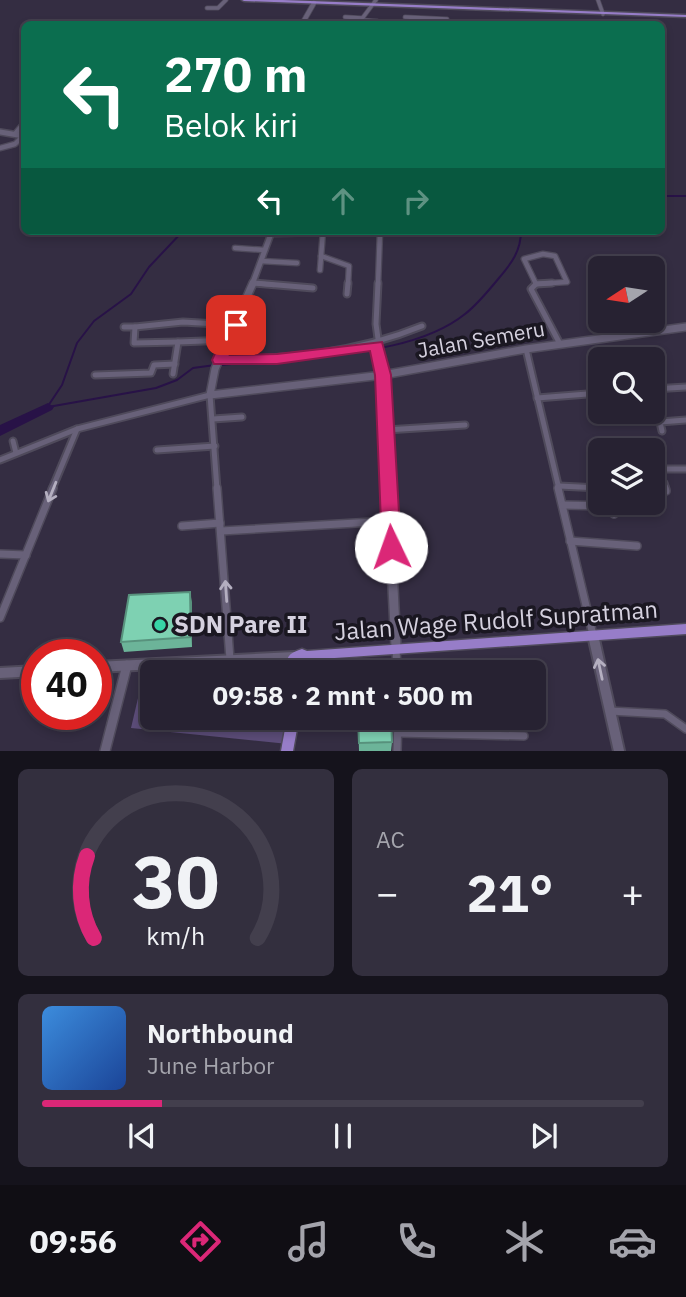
<!DOCTYPE html>
<html lang="id">
<head>
<meta charset="utf-8">
<style>
	body { margin:0; font-family:"IBM Plex Sans",sans-serif; background:#332f3e; color:#f1f3f6; height:100vh; display:flex; flex-direction:column; font-size:26px; white-space:nowrap }
	* { box-sizing:border-box; margin:0 }
	p { font-size:23px; color:#a4a4ac }
	.icon { flex:none; width:38px; height:38px; fill:none; stroke:currentColor; stroke-width:2; stroke-linecap:round; stroke-linejoin:round }
	.map { position:relative; height:751px; overflow:hidden }
	.side { display:flex; flex-direction:column; gap:18px; padding:18px; background:#15131c; flex:1 }
	.side>* { flex:none }
	.top-card { position:absolute; left:21px; top:21px; width:644px; height:214px; border-radius:10px; box-shadow:0 4px 10px #0003,0 0 0 2px #433f4d; background:#0b6e4f; color:#fff; overflow:hidden }
	.needle { width:46px; rotate:258deg }
	.tools { position:absolute; left:588px; top:256px; display:grid; gap:14px }
	.tools a { display:grid; place-items:center; width:77px; height:77px; border-radius:10px; background:#272232; box-shadow:0 4px 10px #0003,0 0 0 2px #433f4d; font-size:35px }
	.speed { position:absolute; left:21px; top:639px; display:flex; gap:14px; font-size:35px; font-weight:700; text-align:center }
	.speed>* { display:grid; place-content:center; width:91px; height:91px; border-radius:50%; background:#272232; box-shadow:0 4px 10px #0003,0 0 0 2px #433f4d; line-height:1 }
	.speed .limit { border:10px solid #d22; background:#fff; color:#111 }
	.pin { position:absolute; display:grid; place-items:center; width:60px; height:60px; color:#fff; margin:-30px; border-radius:14px; box-shadow:0 4px 10px #0006 }
	.me { position:absolute; width:77px; margin:-38px; rotate:357deg; stroke-linejoin:round; filter:drop-shadow(0 0 5px #0008) }
	.turn { display:flex; align-items:center; gap:24px; height:147px; padding:0 28px; font-size:32px }
	.turn .icon { width:91px; height:91px; stroke-width:2.5 }
	.turn b { display:block; font-size:49px; line-height:60px }
	.lanes { display:flex; align-items:center; height:66px; padding:0 28px; background:#0003; justify-content:center; gap:35px; direction:ltr }
	.lanes .off { opacity:.35 }
	.big { font-size:52px; font-weight:800; line-height:1.1 }
	.side .widget { flex:1; display:flex; flex-direction:column; justify-content:center; gap:10px; min-width:0; padding:0 24px; border-radius:10px; background:#332f3e }
	.side .dial { align-items:center; gap:0 }
	.dial svg { height:182px; overflow:visible; fill:none; stroke:#433f4d; stroke-width:7; stroke-linecap:round; text-anchor:middle }
	.dial text { fill:#f1f3f6; stroke:none }
	.song { display:flex; align-items:center; gap:21px }
	.cover { width:84px; height:84px; border-radius:10px; background:linear-gradient(135deg,hsl(210 70% 55%),hsl(220 70% 35%)) }
	.played { height:7px; border-radius:4px; background:linear-gradient(90deg,#db2777 20%,#433f4d 20%) }
	.keys { display:flex; justify-content:space-around; direction:ltr }
	.heat { display:flex; justify-content:space-between; align-items:center; font-size:38px; direction:ltr }
	.side .tiles { flex:1; display:grid; gap:18px; grid-template-columns:1fr 1fr }
	.widget:last-child { grid-column:span 2 }
	.trip { position:absolute; left:140px; top:660px; width:406px; height:70px; border-radius:10px; background:#272232; box-shadow:0 4px 10px #0003,0 0 0 2px #433f4d; font-weight:800; line-height:70px; text-align:center }
	.tabs { display:flex; height:112px; justify-content:space-around; align-items:center; background:#100e14; color:#a4a4ac }
	.tabs .icon { width:49px; height:49px }
	.tabs .selected { color:#db2777 }
	.tabs b { font-size:32px; color:#f1f3f6 }
	.map>svg:first-child { display:block }
	.green { fill:#5c4d79 }
	.lines { fill:none; stroke-linecap:round; stroke-linejoin:round }
	.stream { stroke:#281247; stroke-width:2 }
	.river { fill:#281247; fill-rule:evenodd }
	.minor-far3-casing { stroke:#4f4a5b; stroke-width:5 }
	.minor-far2-casing { stroke:#4f4a5b; stroke-width:7 }
	.minor-far1-casing { stroke:#4f4a5b; stroke-width:9 }
	.minor-casing { stroke:#4f4a5b; stroke-width:10 }
	.tertiary-far3-casing { stroke:#4f4a5b; stroke-width:6 }
	.tertiary-far2-casing { stroke:#4f4a5b; stroke-width:8 }
	.tertiary-far1-casing { stroke:#4f4a5b; stroke-width:10 }
	.tertiary-casing { stroke:#4f4a5b; stroke-width:12 }
	.secondary-casing { stroke:#4f4a5b; stroke-width:14 }
	.primary-casing { stroke:#4f4a5b; stroke-width:3 }
	.minor-far3 { stroke:#686179; stroke-width:3.5 }
	.minor-far2 { stroke:#686179; stroke-width:4.5 }
	.minor-far1 { stroke:#686179; stroke-width:5 }
	.minor { stroke:#686179; stroke-width:7 }
	.tertiary-far3 { stroke:#686179; stroke-width:4.5 }
	.tertiary-far2 { stroke:#686179; stroke-width:5 }
	.tertiary-far1 { stroke:#686179; stroke-width:7 }
	.tertiary { stroke:#686179; stroke-width:9 }
	.secondary { stroke:#686179; stroke-width:10 }
	.primary { fill:#977dc8; fill-rule:evenodd }
	.wall { fill:#6cb499 }
	.shaded-wall { fill:#58927d }
	.building { fill:#7ed1b2; stroke:#58927d; stroke-width:2 }
	.oneway { stroke:#b4afc0 }
	.route { fill:#db2777; stroke:#8e194d; stroke-width:2 }
	.poi-dot { fill:#37d4a6; stroke:#1a1721; stroke-width:2.5 }
	.labels { text-anchor:middle; stroke-width:7; stroke-linejoin:round; paint-order:stroke }
	.street-label { font-size:21px; fill:#d5d1df; stroke:#1a1721 }
	.near-street-label { font-size:24px; fill:#d5d1df; stroke:#1a1721 }
	.near-poi-label { font-size:24px; font-weight:bold; fill:#d5d1df; stroke:#1a1721; text-anchor:start }
</style>
</head>
<body>
<div class="map">
<svg width="686" height="751" viewBox="0 0 686 751">
	<rect width="100%" height="100%" fill="#342d42"/>
	<polygon class="green" points="283,657 293,672 152,672 152,718 293,718 288,744 131,728 146,664"/>
	<g class="lines">
		<g class="stream">
			<polyline points="21,145 24,146"/>
			<polyline points="662,196 686,196"/>
			<path d="M 311,357 C 361,352 425,346 465,314 C 478,304 488,291 499,278 C 511,264 521,251 521,231"/>
			<polyline points="221,365 260,361"/>
			<polyline points="48,406 62,385 77,343 94,321 131,294 149,267 183,231"/>
			<polyline points="48,407 156,388 177,380 193,368 215,365"/>
		</g>
		<polygon class="river" points="48,403 54,407 52,410 0,436 0,425"/>
		<g class="minor-far3-casing">
			<g id="minor-far3">
				<polyline points="598,0 603,14"/>
				<polyline points="207,8 218,8 226,0"/>
				<polyline points="345,17 362,18"/>
				<polyline points="405,17 447,19"/>
				<polyline points="361,20 377,21"/>
				<polyline points="358,24 376,0"/>
				<polyline points="22,125 24,123"/>
			</g>
		</g>
		<g class="minor-far2-casing">
			<g id="minor-far2">
				<polyline points="15,134 24,123"/>
				<polyline points="0,148 15,144 23,136"/>
				<polyline points="271,234 380,232"/>
				<polyline points="235,248 265,250"/>
				<polygon points="543,254 555,256 567,282 536,284 524,259"/>
				<polyline points="321,256 349,266 348,285"/>
				<polyline points="261,261 297,263"/>
				<polyline points="320,270 323,231"/>
				<polyline points="254,283 274,285"/>
				<polyline points="378,285 380,231"/>
			</g>
		</g>
		<g class="minor-far1-casing">
			<g id="minor-far1">
				<polyline points="254,283 313,288"/>
				<polyline points="378,283 376,324 383,375"/>
				<polyline points="536,284 531,289 560,344"/>
				<polyline points="536,284 552,283"/>
				<polyline points="347,294 348,283"/>
				<polyline points="124,327 135,327 134,343 178,342"/>
				<polyline points="135,327 183,322 235,325"/>
				<polyline points="526,349 559,489"/>
				<path d="M 219,360 C 289,359 356,353 422,326"/>
				<polyline points="173,374 178,342 229,340"/>
				<polyline points="95,375 151,373 154,365 175,364"/>
				<polyline points="653,389 686,387"/>
				<polyline points="537,398 600,393"/>
				<polyline points="213,419 242,417"/>
				<polyline points="386,430 465,425"/>
				<polyline points="662,431 660,422 686,420"/>
				<polyline points="13,441 16,453"/>
				<polyline points="157,450 215,446"/>
				<polyline points="0,460 77,429 210,395 217,489"/>
				<polyline points="664,469 686,469"/>
				<polyline points="664,483 666,489"/>
				<polyline points="559,486 600,488"/>
				<polyline points="52,489 77,429"/>
			</g>
		</g>
		<g class="minor-casing">
			<g id="minor">
				<polyline points="217,488 230,659"/>
				<polyline points="558,488 593,635"/>
				<polyline points="591,488 600,488"/>
				<polyline points="653,491 666,491 665,488"/>
				<polyline points="563,505 610,506 614,514"/>
				<polyline points="182,526 220,523"/>
				<polyline points="221,531 390,521"/>
				<polyline points="570,541 637,546"/>
				<polyline points="0,554 26,555"/>
				<polyline points="0,618 53,488"/>
				<polyline points="396,647 397,672"/>
				<polyline points="610,711 665,714 686,729"/>
				<polyline points="399,733 524,736"/>
				<polyline points="397,751 398,718"/>
			</g>
		</g>
		<g class="tertiary-far3-casing">
			<polyline id="tertiary-far3" points="302,24 314,3"/>
		</g>
		<g class="tertiary-far2-casing">
			<g id="tertiary-far2">
				<polyline points="0,132 24,136"/>
				<polyline points="252,285 272,231"/>
			</g>
		</g>
		<g class="tertiary-far1-casing">
			<g id="tertiary-far1">
				<polyline points="253,283 215,369 210,395 383,375 526,349 686,327"/>
				<polyline points="383,375 388,489"/>
			</g>
		</g>
		<g class="tertiary-casing">
			<g id="tertiary">
				<polyline points="388,488 396,647"/>
				<polyline points="105,751 127,665"/>
			</g>
		</g>
		<g class="secondary-casing">
			<g id="secondary">
				<polyline points="593,635 619,751"/>
				<polyline points="96,667 294,657"/>
				<polyline points="0,673 37,671"/>
			</g>
		</g>
		<g class="primary-casing">
			<g id="primary">
				<polygon points="242,0 283,0 686,15 686,17 244,1"/>
				<path d="M 686,624 L 686,634 L 320,659 L 318,672 L 306,672 L 308,663 L 302,660 L 298,663 L 299,672 L 287,672 C 286,657 287,654 302,649 L 307,651 Z"/>
				<polygon points="287,718 299,718 293,751 281,751"/>
			</g>
		</g>
		<use href="#minor-far3" class="minor-far3"/>
		<use href="#minor-far2" class="minor-far2"/>
		<use href="#minor-far1" class="minor-far1"/>
		<use href="#minor" class="minor"/>
		<use href="#tertiary-far3" class="tertiary-far3"/>
		<use href="#tertiary-far2" class="tertiary-far2"/>
		<use href="#tertiary-far1" class="tertiary-far1"/>
		<use href="#tertiary" class="tertiary"/>
		<use href="#secondary" class="secondary"/>
		<use href="#primary" class="primary"/>
	</g>
	<g class="wall">
		<polygon points="192,602 192,647 124,652 121,642"/>
		<polygon points="358,718 392,742 391,751 359,751"/>
	</g>
	<polygon class="shaded-wall" points="190,592 192,602 192,647 191,637"/>
	<g class="building">
		<polygon points="190,592 191,637 121,642 129,595"/>
		<polygon points="358,718 391,718 392,742 359,743"/>
	</g>
	<defs><path id="oneway-shaft" d="M-6 0H5M1.5-3L5.5 0L1.5 3" fill="none" stroke-width="1.6" stroke-linecap="round" stroke-linejoin="round" transform="scale(1.75)"/></defs>
	<g class="oneway">
		<use href="#oneway-shaft" transform="translate(52 492) rotate(112)"/>
		<use href="#oneway-shaft" transform="translate(226 591) rotate(-94)"/>
		<use href="#oneway-shaft" transform="translate(600 669) rotate(-102)"/>
	</g>
	<polygon class="route" points="236,320 243,325 230,355 277,354 382,342 391,375 401,547 398,552 384,552 382,547 375,375 370,351 277,364 214,364 212,360 228,325"/>
	<circle class="poi-dot" cx="160" cy="625" r="7"/>
	<g class="labels">
		<g class="street-label">
			<text transform="translate(481 340) rotate(-10)" y="7">Jalan Semeru</text>
		</g>
		<g class="near-street-label">
			<text transform="translate(496 621) rotate(-4)" y="8">Jalan Wage Rudolf Supratman</text>
		</g>
		<g class="near-poi-label">
			<text x="174" y="633">SDN Pare II</text>
		</g>
	</g>
</svg>
<div class="tools">
<a><svg class="needle" viewBox="-14 -14 28 28"><path d="M0-13l5 13h-10z" fill="#e53935"/><path d="M0 13l5-13h-10z" fill="#a4a4ac"/></svg></a>
<a><svg class="icon" aria-label="search" viewBox="0 0 24 24"><circle cx="10" cy="10" r="6"/><path d="M15 15l6 6"/></svg></a>
<a><svg class="icon" aria-label="layers" viewBox="0 0 24 24"><path d="M12 4l9 5-9 5-9-5zM3 14l9 5 9-5"/></svg></a>
</div>
<div class="speed"><div class="limit">40</div></div>
<div class="pin" style="left:236px;top:325px;background:#d93025"><svg class="icon" aria-label="arrive" viewBox="0 0 24 24"><path d="M6 21V4h12l-3 4 3 4H6"/></svg></div>
<svg class="me" style="left:391px;top:547px" viewBox="-20 -20 40 40"><circle r="19" fill="#fff"/><path d="M0-13L10 11 0 6-10 11z" fill="#db2777"/></svg>
<div class="trip">09:58 · 2 mnt · 500 m</div>
<div class="top-card">
<div class="turn"><svg class="icon" aria-label="left" viewBox="0 0 24 24"><path d="M17 20v-9H6M10 6l-5 5 5 5"/></svg><div><b>270 m</b>Belok kiri</div></div>
<div class="lanes"><svg class="icon" aria-label="left" viewBox="0 0 24 24"><path d="M17 20v-9H6M10 6l-5 5 5 5"/></svg><svg class="icon off" aria-label="ahead" viewBox="0 0 24 24"><path d="M12 20V5M6 11l6-6 6 6"/></svg><svg class="icon off" aria-label="right" viewBox="0 0 24 24"><path d="M7 20v-9h11M14 6l5 5-5 5"/></svg></div>
</div>
</div>
<section class="side">
<div class="tiles">
<div class="widget dial"><svg viewBox="0 0 100 80">
<path d="M14 69A42 42 0 1 1 86 69"/>
<path d="M14 69A42 42 0 0 1 11 33" stroke="#db2777"/>
<text x="50" y="56" font-size="32" font-weight="700">30</text>
<text x="50" y="72" font-size="11">km/h</text>
</svg></div>
<div class="widget"><p>AC</p>
<div class="heat"><a>−</a><b class="big">21°</b><a>+</a></div>
</div>
<div class="widget">
<div class="song"><i class="cover"></i><div><b>Northbound</b><p>June Harbor</p></div></div>
<div class="played"></div>
<div class="keys"><svg class="icon" aria-label="previous" viewBox="0 0 24 24"><path d="M18 5L8 12l10 7zM5 5v14"/></svg><svg class="icon" aria-label="pause" viewBox="0 0 24 24"><path d="M8 5v14M16 5v14"/></svg><svg class="icon" aria-label="next" viewBox="0 0 24 24"><path d="M6 5l10 7-10 7zM19 5v14"/></svg></div>
</div>
</div>
</section>
<nav class="tabs">
<b>09:56</b>
<svg class="icon selected" aria-label="directions" viewBox="0 0 24 24"><path d="M12 3l9 9-9 9-9-9zM9 14v-3h6M13 9l2 2-2 2"/></svg>
<svg class="icon" aria-label="music" viewBox="0 0 24 24"><path d="M9 18V5l10-2v13"/><circle cx="6" cy="18" r="3"/><circle cx="16" cy="16" r="3"/></svg>
<svg class="icon" aria-label="phone" viewBox="0 0 24 24"><path d="M5 4h4l2 5-3 2q2 4 5 5l2-3 5 2v4C11 20 4 13 5 4z"/></svg>
<svg class="icon" aria-label="climate" viewBox="0 0 24 24"><path d="M12 3v18M4 7l16 10M4 17L20 7"/></svg>
<svg class="icon" aria-label="car" viewBox="0 0 24 24"><path d="M5 17H2v-5l4-1 3-4h7l3 4 3 1v5h-3M9 17h6M6 11h13"/><circle cx="7" cy="17" r="2"/><circle cx="17" cy="17" r="2"/></svg>
</nav>
</body>
</html>
